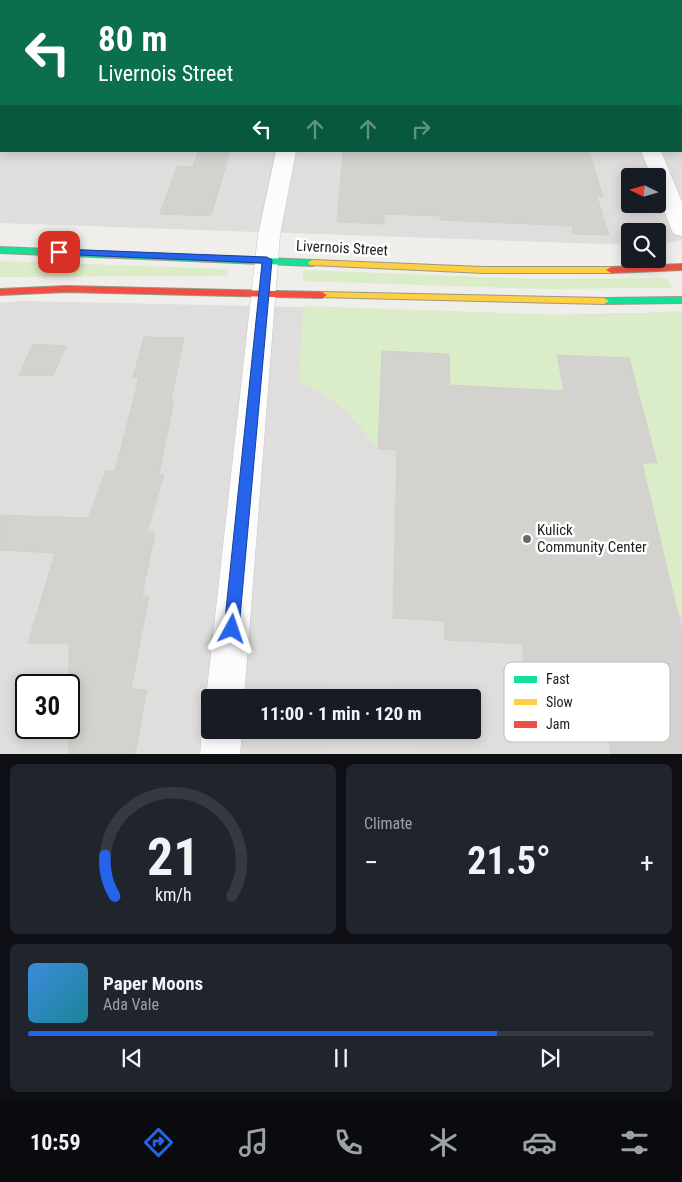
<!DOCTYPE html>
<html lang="en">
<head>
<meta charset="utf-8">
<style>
	body { margin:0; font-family:"Roboto Condensed",sans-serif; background:#20242c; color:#f1f3f6; height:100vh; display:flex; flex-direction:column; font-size:19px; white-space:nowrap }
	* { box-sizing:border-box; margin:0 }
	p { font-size:16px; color:#9ea1a6 }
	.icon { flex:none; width:28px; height:28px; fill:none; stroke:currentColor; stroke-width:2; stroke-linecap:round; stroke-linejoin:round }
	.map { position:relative; height:754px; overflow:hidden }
	.sheet { display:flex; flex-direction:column; gap:10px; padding:10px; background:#0d0f14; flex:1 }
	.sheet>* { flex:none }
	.hud { position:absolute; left:0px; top:0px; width:682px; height:152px; box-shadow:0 2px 12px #0003; background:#0b6e4f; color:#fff; overflow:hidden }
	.needle { width:32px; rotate:275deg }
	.controls { position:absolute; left:621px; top:168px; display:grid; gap:10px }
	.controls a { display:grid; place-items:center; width:45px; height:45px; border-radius:5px; background:#171b24; box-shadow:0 2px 12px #0003; font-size:25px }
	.speed { position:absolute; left:15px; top:674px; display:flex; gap:10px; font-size:25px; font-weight:700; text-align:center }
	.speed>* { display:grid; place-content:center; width:65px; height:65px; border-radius:50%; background:#171b24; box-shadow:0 2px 12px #0003; line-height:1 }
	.speed .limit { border:2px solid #111; border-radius:8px; background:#fff; color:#111 }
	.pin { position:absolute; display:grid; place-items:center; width:42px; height:42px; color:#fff; margin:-21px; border-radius:10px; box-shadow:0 2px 8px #0006 }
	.me { position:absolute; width:55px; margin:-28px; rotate:5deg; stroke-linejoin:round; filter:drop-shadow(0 0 4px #0008) }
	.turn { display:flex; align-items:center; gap:18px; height:105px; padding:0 15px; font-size:22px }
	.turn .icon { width:65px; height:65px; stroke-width:2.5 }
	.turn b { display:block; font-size:35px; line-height:42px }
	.lanes { display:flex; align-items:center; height:48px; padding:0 15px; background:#0003; justify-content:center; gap:25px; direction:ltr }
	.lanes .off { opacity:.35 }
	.big { font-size:38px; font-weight:700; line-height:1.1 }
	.sheet .tile { flex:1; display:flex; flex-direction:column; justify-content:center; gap:8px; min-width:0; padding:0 18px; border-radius:8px; background:#20242c }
	.sheet .dial { align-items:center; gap:0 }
	.dial svg { height:130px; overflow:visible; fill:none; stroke:#363941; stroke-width:7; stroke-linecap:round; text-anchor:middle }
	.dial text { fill:#f1f3f6; stroke:none }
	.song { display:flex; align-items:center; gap:15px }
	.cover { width:60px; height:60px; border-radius:8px; background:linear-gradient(135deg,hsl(210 70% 55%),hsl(190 70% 35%)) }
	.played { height:5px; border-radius:2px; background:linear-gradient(90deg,#2563eb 75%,#363941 75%) }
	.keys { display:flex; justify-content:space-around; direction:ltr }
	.heat { display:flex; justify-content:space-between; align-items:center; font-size:28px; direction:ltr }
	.sheet .tiles { flex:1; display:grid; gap:10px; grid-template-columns:1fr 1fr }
	.tile:last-child { grid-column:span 2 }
	.trip { position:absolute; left:201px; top:689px; width:280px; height:50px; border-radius:5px; background:#171b24; box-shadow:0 2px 12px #0003; font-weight:700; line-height:50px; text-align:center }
	.dock { display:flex; height:80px; justify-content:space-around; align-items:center; background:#090b0e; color:#9ea1a6 }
	.dock .icon { width:35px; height:35px }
	.dock .on { color:#2563eb }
	.dock b { font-size:22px; color:#f1f3f6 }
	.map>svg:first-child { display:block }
	.residential { fill:#dfdedc; fill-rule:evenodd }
	.grass { fill:#dbedc8 }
	.parking { fill:#e0dfde }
	.building { fill:#d4d2cf; stroke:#d3d0cc }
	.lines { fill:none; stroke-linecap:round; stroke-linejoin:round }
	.street-casing { stroke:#c9c8c6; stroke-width:1 }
	.fast-casing { stroke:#989b81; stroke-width:2 }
	.slow-casing { stroke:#989b81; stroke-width:2 }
	.jam-casing { stroke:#989b81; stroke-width:2 }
	.street { fill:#fdfcfc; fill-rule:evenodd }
	.fast { fill:#16e098; fill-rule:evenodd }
	.slow { fill:#ffcf43; fill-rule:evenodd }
	.jam { fill:#f24e42; fill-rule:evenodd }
	.route { fill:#2563eb; stroke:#184099 }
	.poi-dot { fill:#6a6968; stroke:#fff; stroke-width:2 }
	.labels { text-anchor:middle; stroke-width:5; stroke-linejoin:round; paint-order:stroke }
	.street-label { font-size:15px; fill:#222; stroke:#fff }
	.poi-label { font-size:15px; fill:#222; stroke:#fff; text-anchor:start }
	.key { fill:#fff; stroke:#bdbdbd; stroke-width:1 }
	.key-label { font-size:14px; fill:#222 }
</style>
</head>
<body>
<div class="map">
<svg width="682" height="755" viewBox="0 0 682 755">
	<rect width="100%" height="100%" fill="#f0eeea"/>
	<g class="residential">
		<path d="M 0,0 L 682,0 L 682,240 L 658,245 L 658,231 L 630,231 L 630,245 L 0,223 ZM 1,1 L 681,1 L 681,151 L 1,151 ZM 630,176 L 658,176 L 658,204 L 630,204 Z"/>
		<path d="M 20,301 L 298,307 L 511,316 L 682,312 L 682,754 L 0,755 L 0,303 ZM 26,685 L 69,685 L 69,728 L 26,728 ZM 210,698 L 472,698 L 472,730 L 210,730 Z"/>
	</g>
	<g class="grass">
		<polygon points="0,261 228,269 228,276 0,277"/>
		<polygon points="304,270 535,279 666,278 673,288 540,289 302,281"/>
		<path d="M 303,306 L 595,316 L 681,311 L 682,616 L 678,615 L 642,463 L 657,463 L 629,359 L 558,355 L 564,391 L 450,385 L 449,354 L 382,351 L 378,449 C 351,416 340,399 299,382 Z"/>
	</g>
	<g class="parking">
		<polygon points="302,446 386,457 386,654 394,697 331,697 330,589 296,578"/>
		<polygon points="331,730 408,730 422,754 331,754"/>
	</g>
	<g class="building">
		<polygon points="198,151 230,151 211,216 160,214 177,166 193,167"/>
		<polygon points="343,151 587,151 590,153 603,197 597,197 609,235 573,234 572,226 440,220 440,216 384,214 384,224 337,222"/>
		<polygon points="144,337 184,338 171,401 174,401 159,474 164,475 147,532 155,532 142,596 149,596 131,689 147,690 135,754 69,754 69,644 28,643 55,553 0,550 0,515 88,518 106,471 115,471 139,378 133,378"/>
		<polygon points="33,344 66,346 53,376 19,375"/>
		<polygon points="382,351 449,354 450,385 564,391 557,355 629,358 657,463 642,463 682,631 682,755 611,755 599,675 525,671 522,644 445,640 444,621 393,618 397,450 378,449"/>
	</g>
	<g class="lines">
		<g class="street-casing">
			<g id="street">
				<polygon points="307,0 323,0 323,1 308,1"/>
				<polygon points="582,0 598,0 599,1 583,1"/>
				<rect x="681" y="74" width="1" height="10"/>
				<polygon points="276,151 296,151 280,235 244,698 210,698 210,708 206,698 258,235"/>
				<polygon points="641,151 661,151 682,202 682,236 674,234 671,229 658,194 658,176 651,176"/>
				<polygon points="210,715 210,730 242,730 240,755 200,755 202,730"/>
			</g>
		</g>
		<g class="fast-casing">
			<g id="fast">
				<polygon points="0,247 313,260 318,263 313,266 0,253"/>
				<polygon points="682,297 682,303 604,304 599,301 604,298"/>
			</g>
		</g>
		<g class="slow-casing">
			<g id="slow">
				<polygon points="313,260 484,267 611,267 616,270 611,273 484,273 310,265 308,263 310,261"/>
				<polygon points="322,292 604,298 609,301 604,304 318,297 317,295"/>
			</g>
		</g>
		<g class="jam-casing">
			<g id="jam">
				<polygon points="682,264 682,270 611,273 606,270 611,267"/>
				<polygon points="66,286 322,292 327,295 322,298 66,292 0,295 0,289"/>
			</g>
		</g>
		<use href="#street" class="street"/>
		<use href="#fast" class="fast"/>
		<use href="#slow" class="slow"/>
		<use href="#jam" class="jam"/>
	</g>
	<polygon class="route" points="59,249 267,257 272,260 239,629 237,634 232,636 227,634 224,629 262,263 55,254 55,250"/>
	<circle class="poi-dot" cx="527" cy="539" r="5"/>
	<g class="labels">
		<g class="street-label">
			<text transform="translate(342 248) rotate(3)" y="5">Livernois Street</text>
		</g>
		<g class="poi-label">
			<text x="537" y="535">Kulick<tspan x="537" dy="17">Community Center</tspan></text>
		</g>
	</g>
	<rect x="504" y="662" width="166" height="80" rx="8" class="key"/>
	<rect x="514" y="676" width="23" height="7" fill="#16e098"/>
	<rect x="514" y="699" width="23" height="6" fill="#ffcf43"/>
	<rect x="514" y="721" width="23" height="7" fill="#f24e42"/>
	<g class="key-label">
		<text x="546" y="684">Fast</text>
		<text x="546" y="707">Slow</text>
		<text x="546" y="729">Jam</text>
	</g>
</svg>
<div class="controls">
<a><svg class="needle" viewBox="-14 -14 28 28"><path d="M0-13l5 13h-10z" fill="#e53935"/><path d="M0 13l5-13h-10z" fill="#9ea1a6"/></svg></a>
<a><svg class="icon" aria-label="search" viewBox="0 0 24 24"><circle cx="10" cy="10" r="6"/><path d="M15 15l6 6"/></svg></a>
</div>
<div class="speed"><div class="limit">30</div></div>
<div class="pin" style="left:59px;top:252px;background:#d93025"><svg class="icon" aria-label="arrive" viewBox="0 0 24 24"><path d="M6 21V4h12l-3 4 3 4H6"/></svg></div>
<svg class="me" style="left:232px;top:629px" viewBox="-20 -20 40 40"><path d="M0-17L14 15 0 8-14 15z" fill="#2563eb" stroke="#fff" stroke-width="4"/></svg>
<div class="trip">11:00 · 1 min · 120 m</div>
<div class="hud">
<div class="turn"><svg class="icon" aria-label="left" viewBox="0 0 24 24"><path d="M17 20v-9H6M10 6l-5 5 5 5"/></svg><div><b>80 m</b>Livernois Street</div></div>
<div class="lanes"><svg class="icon" aria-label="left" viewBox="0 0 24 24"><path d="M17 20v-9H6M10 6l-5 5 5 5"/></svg><svg class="icon off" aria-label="ahead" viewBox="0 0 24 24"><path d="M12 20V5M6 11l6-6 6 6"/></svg><svg class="icon off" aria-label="ahead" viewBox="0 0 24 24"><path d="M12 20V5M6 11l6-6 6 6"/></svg><svg class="icon off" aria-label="right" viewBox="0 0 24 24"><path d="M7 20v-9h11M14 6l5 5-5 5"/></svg></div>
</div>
</div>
<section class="sheet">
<div class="tiles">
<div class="tile dial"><svg viewBox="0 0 100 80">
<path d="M14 69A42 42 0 1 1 86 69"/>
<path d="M14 69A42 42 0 0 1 8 44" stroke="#2563eb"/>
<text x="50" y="56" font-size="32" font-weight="700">21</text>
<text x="50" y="72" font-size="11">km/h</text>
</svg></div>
<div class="tile"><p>Climate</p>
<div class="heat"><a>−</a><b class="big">21.5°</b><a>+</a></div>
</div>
<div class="tile">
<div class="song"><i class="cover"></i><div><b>Paper Moons</b><p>Ada Vale</p></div></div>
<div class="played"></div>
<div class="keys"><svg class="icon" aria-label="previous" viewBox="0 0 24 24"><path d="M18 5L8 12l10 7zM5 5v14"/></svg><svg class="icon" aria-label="pause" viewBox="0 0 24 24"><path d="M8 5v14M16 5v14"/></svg><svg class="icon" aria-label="next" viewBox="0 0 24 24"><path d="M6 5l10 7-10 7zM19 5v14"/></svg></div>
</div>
</div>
</section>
<nav class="dock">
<b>10:59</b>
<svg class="icon on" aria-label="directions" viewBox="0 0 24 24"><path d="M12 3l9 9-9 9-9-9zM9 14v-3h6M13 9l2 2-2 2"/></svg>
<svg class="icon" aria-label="music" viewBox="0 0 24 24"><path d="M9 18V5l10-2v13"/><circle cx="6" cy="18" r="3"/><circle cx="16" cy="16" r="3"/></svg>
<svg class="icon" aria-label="phone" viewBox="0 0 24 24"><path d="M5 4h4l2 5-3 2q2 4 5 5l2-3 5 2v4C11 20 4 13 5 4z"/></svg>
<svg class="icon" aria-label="climate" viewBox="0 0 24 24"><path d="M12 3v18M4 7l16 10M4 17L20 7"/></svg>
<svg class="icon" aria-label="car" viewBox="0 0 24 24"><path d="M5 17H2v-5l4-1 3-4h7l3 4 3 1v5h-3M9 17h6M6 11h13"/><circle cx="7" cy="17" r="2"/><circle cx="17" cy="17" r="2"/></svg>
<svg class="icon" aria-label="filters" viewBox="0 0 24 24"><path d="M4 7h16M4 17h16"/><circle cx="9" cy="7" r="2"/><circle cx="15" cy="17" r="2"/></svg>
</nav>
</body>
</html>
